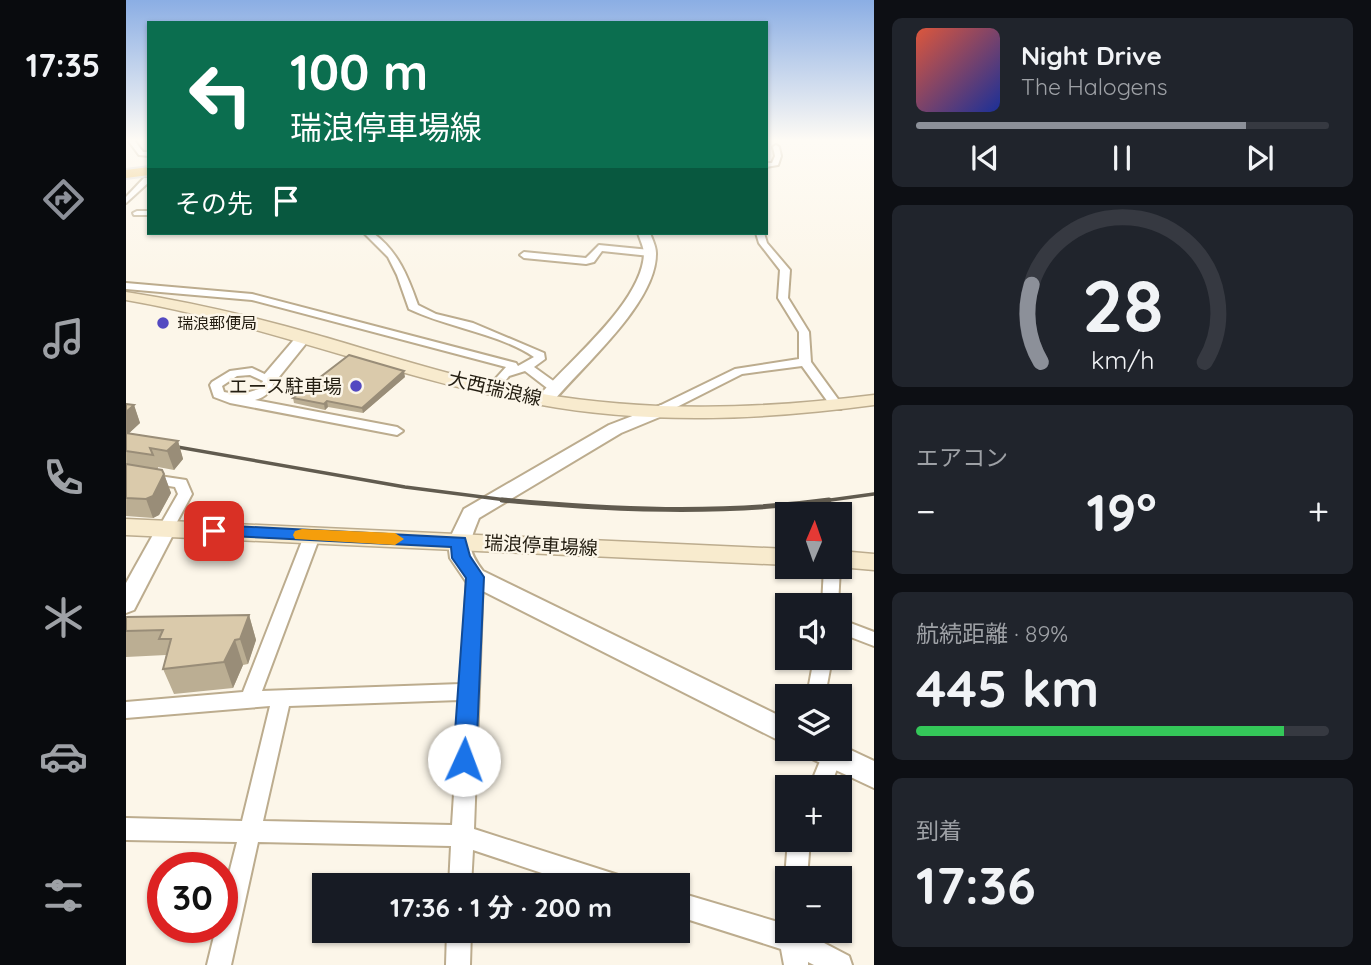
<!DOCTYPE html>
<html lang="ja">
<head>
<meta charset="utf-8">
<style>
	body { margin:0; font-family:Quicksand,"Noto Sans JP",sans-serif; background:#20242c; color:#f1f3f6; height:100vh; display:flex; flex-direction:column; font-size:26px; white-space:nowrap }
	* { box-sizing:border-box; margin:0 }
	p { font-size:23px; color:#9ea1a6 }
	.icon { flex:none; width:38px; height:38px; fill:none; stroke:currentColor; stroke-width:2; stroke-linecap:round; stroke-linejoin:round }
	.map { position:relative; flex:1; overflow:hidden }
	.side { display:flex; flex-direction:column; gap:18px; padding:18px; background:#0d0f14; width:497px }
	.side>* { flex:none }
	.banner { position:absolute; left:21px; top:21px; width:621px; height:214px; border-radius:0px; box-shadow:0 2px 5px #0004; background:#0b6e4f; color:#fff; overflow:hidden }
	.needle { width:46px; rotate:2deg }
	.controls { position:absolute; left:649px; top:502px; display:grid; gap:14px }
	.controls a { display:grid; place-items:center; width:77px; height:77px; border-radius:0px; background:#171b24; box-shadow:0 2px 5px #0004; font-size:35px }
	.speed { position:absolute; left:21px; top:852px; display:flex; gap:14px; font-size:35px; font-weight:700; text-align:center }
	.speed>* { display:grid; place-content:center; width:91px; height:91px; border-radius:50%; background:#171b24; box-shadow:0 2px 5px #0004; line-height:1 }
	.speed .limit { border:10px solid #d22; background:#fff; color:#111 }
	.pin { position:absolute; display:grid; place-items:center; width:60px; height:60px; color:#fff; margin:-30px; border-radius:14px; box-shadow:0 4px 10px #0006 }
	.me { position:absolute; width:77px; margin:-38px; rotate:2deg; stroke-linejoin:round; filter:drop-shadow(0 0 5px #0008) }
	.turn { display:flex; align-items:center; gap:24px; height:147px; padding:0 28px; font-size:32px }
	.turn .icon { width:91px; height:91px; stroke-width:2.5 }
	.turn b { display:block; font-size:49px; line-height:60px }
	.then { display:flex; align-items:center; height:66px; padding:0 28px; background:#0003; gap:14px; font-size:26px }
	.big { font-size:52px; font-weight:700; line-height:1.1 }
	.side .tile { flex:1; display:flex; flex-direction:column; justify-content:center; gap:10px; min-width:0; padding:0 24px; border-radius:10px; background:#20242c }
	.side .dial { align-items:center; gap:0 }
	.dial svg { height:182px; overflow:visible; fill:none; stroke:#363941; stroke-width:7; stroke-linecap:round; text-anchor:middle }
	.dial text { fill:#f1f3f6; stroke:none }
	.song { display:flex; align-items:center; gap:21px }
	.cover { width:84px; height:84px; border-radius:10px; background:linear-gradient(135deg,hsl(10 70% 55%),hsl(230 70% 35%)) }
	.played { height:7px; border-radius:4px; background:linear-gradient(90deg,#8c9099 80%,#363941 80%) }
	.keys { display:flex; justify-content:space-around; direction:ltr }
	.heat { display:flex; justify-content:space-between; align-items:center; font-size:38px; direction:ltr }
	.charge { height:10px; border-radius:5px; background:linear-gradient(90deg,#34c759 89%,#363941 0) }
	.trip { position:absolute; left:186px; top:873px; width:378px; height:70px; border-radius:0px; background:#171b24; box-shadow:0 2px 5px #0004; font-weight:700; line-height:70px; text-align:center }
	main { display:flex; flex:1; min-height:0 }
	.menu { display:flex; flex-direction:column; width:126px; justify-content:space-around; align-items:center; background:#090b0e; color:#9ea1a6 }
	.menu .icon { width:49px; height:49px }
	.menu .on { color:#8c9099 }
	.menu b { font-size:32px; color:#f1f3f6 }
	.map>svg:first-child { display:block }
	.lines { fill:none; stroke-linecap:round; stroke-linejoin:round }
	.minor-casing { stroke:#bcac8e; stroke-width:4 }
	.tertiary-casing { stroke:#bcac8e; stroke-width:4 }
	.secondary-casing { stroke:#bcac8e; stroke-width:3 }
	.motorway-casing { stroke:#d8d6d4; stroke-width:4 }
	.minor { fill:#fff; fill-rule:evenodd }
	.tertiary { fill:#fff; fill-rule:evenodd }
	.secondary { fill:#f8ebce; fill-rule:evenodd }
	.motorway { fill:#e9bc5d; fill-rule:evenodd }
	.rail-far1 { stroke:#615b4f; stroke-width:3.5 }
	.rail { stroke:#615b4f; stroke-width:5 }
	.wall { fill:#bbae93 }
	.shaded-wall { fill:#998d78 }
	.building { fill:#dacaab; stroke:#998d78; stroke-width:2 }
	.route { fill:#1a73e8; stroke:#114b97; stroke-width:2 }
	.slow { fill:#f59e0b }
	.poi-dot { fill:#5349c1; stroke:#fcf6e9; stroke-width:2.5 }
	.labels { text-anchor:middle; stroke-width:5; stroke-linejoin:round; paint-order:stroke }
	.far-poi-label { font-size:16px; fill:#241e12; stroke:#fcf6e9; text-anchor:start }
	.poi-label { font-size:19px; fill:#241e12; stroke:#fcf6e9; text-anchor:end }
	.street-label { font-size:19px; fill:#241e12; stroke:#fcf6e9 }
</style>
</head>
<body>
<main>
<nav class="menu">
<b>17:35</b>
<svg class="icon on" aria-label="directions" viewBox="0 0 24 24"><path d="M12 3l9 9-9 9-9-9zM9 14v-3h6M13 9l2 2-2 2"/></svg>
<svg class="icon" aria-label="music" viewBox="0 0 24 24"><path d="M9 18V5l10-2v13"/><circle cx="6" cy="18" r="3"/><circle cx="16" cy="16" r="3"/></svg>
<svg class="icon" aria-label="phone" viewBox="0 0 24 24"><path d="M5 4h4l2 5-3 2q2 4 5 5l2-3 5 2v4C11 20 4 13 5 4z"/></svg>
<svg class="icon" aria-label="climate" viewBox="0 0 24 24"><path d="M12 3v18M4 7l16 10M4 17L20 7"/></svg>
<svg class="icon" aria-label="car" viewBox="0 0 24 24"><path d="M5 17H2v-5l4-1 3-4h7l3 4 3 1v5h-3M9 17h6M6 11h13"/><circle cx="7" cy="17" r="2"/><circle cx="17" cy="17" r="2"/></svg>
<svg class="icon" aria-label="filters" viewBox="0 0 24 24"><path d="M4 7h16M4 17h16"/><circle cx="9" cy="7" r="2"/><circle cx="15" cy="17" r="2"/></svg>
</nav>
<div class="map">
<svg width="748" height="965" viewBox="0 0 748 965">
	<rect width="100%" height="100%" fill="#fcf6e9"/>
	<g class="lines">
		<g class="minor-casing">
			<g id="minor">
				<polygon points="2,140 8,140 17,152 23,152 23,156 13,155"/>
				<polygon points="650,145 653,147 655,156 652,165 640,167 640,163 646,163 649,156 647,147"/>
				<polygon points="18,178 23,178 23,182 0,203 0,197"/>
				<polygon points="11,211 23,211 23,215 8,215 7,213"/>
				<path d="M 238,233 L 247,233 C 272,251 282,277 292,305 L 310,314 L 347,323 L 418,353 L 419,359 L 408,367 L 433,385 L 433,391 L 425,391 L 399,371 L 383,376 L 371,392 L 363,392 L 363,386 L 380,367 L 126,300 L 0,289 L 0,283 L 126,294 L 390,363 L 392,366 L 408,357 C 372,333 323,328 283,309 L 271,275 L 262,257 Z"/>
				<polygon points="630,233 638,233 641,243 664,270 662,298 683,332 685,362 717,406 715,409 707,409 676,366 616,374 539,413 531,413 529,410 531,407 609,369 673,359 673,332 652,298 654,270 633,243"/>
				<polygon points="473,245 524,250 528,253 524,256 476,251 468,262 460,264 398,258 394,255 398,252 460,258"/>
				<path d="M 126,368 L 149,379 C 146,391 140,397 129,400 L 271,427 L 277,431 L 271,435 L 104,403 L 88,397 L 84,385 L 86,382 L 104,371 ZM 124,375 L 137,381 L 133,389 L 114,395 L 98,392 L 96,386 L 111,376 Z"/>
				<polygon points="0,471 60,480 66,494 45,533 35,533 32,529 52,494 49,487 0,479"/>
				<polygon points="714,510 719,512 721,516 714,521 714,514 707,514"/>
				<path d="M 186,531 L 191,532 L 194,536 L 136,691 L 335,684 L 341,577 L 343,573 L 355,573 L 357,577 L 348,829 L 492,875 L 500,878 L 503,886 L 455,886 L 347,850 L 345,886 L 323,886 L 325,846 L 132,842 L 105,965 L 81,965 L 90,928 L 96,928 L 96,901 L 111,842 L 0,840 L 0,818 L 116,821 L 144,706 L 0,718 L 0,702 L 117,692 L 178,536 L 181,532 ZM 334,700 L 326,825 L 137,821 L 163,706 Z"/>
				<polygon points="698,567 714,567 712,606 696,606"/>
				<polygon points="714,619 748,632 748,646 714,633"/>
				<polygon points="688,658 706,658 699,696 681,696"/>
				<polygon points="699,749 713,749 716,755 704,788 683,788"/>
				<polygon points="662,840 684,840 681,878 662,878 662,885 659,878"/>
				<polygon points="551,892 662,925 662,931 675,931 723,956 726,965 688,965 682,962 682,965 658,965 655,949 551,916"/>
				<polygon points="321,931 345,931 344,965 320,965"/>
			</g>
		</g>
		<g class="tertiary-casing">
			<g id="tertiary">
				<path d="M 512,233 L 524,233 C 526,239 530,246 530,253 C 531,303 456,366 426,403 L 414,403 L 412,399 L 414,395 C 444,360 516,302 518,254 C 518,247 514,240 512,233 Z"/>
				<polygon points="177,334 182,335 182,341 149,382 137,382 137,376 172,335"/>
				<path d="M 535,405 L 544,410 L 541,414 L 495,433 L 353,518 C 343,543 340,549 357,571 L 662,720 L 662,745 L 341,583 L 324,558 L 322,542 L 338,509 L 483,425 Z"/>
				<polygon points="40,522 50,529 8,610 0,613 0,583 33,524"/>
				<polygon points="714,745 748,761 748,788 684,758 680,749 714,749"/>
			</g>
		</g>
		<g class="secondary-casing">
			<g id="secondary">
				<path d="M 0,292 C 65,302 128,317 191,335 C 264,356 336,380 411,393 C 523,413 636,409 748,395 L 748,405 C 636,420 522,425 410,404 C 271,379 140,324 0,300 Z"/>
				<polygon points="0,519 662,549 662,565 0,535"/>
				<polygon points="714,551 748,554 748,570 713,567"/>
			</g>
		</g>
		<g class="motorway-casing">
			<polygon id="motorway" points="23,167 23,175 0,178 0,170"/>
		</g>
		<use href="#minor" class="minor"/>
		<use href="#tertiary" class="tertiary"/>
		<use href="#secondary" class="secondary"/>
		<use href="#motorway" class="motorway"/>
		<g class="rail-far1">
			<polyline points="0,438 279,487 396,502"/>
			<polyline points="690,502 748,494"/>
		</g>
		<path class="rail" d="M 376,500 C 485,510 594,515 703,500"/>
	</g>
	<g class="wall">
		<polygon points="279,377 237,413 202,407 199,410 168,403 167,398"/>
		<polygon points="0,404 8,405 14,423 3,433 52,441 57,459 48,470 32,467 32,470 38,474 45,493 33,515 27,518 0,516"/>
		<polygon points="123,615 130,640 122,664 117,665 107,688 48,694 37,669 40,655 0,657 0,617"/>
	</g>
	<g class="shaded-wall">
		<polygon points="278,371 279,377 237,413 236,408"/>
		<polygon points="201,401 202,407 199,410 198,404"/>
		<polygon points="8,405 14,423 0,436 0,412"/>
		<polygon points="52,441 57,459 48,470 41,451"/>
		<polygon points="38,474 45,493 33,515 27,518 20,499"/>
		<polygon points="123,615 130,640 122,664 114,639"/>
		<polygon points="109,640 117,665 107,688 98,662"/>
	</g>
	<g class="building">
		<polygon points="223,355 278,371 236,408 201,401 198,404 167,398"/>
		<polygon points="0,404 8,405 0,412"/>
		<polygon points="0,433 52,441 41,451 24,448 27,455 0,451"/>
		<polygon points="0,464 36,470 38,474 27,496 20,499 0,498"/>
		<polygon points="123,615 114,639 109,640 98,662 37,669 45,639 33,639 37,630 0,631 0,617"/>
	</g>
	<linearGradient id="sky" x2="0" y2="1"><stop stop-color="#8baee4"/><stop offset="0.51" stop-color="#fefbf5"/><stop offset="1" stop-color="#fefbf5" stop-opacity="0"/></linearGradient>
	<rect width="748" height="275" fill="url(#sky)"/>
	<polygon class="route" points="88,525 339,538 344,556 358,577 350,760 347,767 338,770 330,767 327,760 340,578 326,558 325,547 82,535 80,531"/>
	<polygon class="slow" points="176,529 269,533 278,539 269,545 169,539 167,535 169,531"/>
	<g class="poi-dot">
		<circle cx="37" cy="323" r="7"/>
		<circle cx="230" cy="386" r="7"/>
	</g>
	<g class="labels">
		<g class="far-poi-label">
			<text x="51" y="329">瑞浪郵便局</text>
		</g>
		<g class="poi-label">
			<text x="216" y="393">エース駐車場</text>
		</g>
		<g class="street-label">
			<text transform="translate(369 388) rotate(13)" y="7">大西瑞浪線</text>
			<text transform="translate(415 545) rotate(3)" y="7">瑞浪停車場線</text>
		</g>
	</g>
</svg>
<div class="controls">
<a><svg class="needle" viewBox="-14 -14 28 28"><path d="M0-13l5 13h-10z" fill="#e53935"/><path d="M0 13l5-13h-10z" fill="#9ea1a6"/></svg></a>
<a><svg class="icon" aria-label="sound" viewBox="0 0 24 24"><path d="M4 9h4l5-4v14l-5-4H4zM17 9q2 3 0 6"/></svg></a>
<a><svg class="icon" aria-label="layers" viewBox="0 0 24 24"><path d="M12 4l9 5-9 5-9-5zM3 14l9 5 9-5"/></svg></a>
<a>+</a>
<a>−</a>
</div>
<div class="speed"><div class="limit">30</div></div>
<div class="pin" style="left:88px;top:531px;background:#d93025"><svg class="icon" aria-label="arrive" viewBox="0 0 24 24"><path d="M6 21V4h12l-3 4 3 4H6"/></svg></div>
<svg class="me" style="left:338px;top:760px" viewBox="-20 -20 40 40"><circle r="19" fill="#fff"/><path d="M0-13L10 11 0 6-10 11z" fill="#1a73e8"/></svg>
<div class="trip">17:36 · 1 分 · 200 m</div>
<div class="banner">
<div class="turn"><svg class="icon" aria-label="left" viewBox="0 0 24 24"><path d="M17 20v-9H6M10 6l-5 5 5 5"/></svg><div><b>100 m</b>瑞浪停車場線</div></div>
<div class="then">その先<svg class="icon" aria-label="arrive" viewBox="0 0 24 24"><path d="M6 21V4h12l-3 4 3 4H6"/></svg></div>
</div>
</div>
<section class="side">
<div class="tile">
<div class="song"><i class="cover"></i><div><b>Night Drive</b><p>The Halogens</p></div></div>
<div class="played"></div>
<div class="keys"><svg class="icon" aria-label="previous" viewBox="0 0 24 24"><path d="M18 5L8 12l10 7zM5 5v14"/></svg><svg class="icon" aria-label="pause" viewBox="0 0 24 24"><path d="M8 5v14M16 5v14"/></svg><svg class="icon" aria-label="next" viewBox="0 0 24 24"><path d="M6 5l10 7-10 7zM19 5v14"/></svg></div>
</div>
<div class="tile dial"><svg viewBox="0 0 100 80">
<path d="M14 69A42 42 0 1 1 86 69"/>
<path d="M14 69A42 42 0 0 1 10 35" stroke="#8c9099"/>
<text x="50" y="56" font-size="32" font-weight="700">28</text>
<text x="50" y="72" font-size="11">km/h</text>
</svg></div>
<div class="tile"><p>エアコン</p>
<div class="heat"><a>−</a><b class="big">19°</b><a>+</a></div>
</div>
<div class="tile"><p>航続距離 · 89%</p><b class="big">445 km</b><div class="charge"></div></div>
<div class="tile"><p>到着</p><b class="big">17:36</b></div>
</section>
</main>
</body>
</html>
